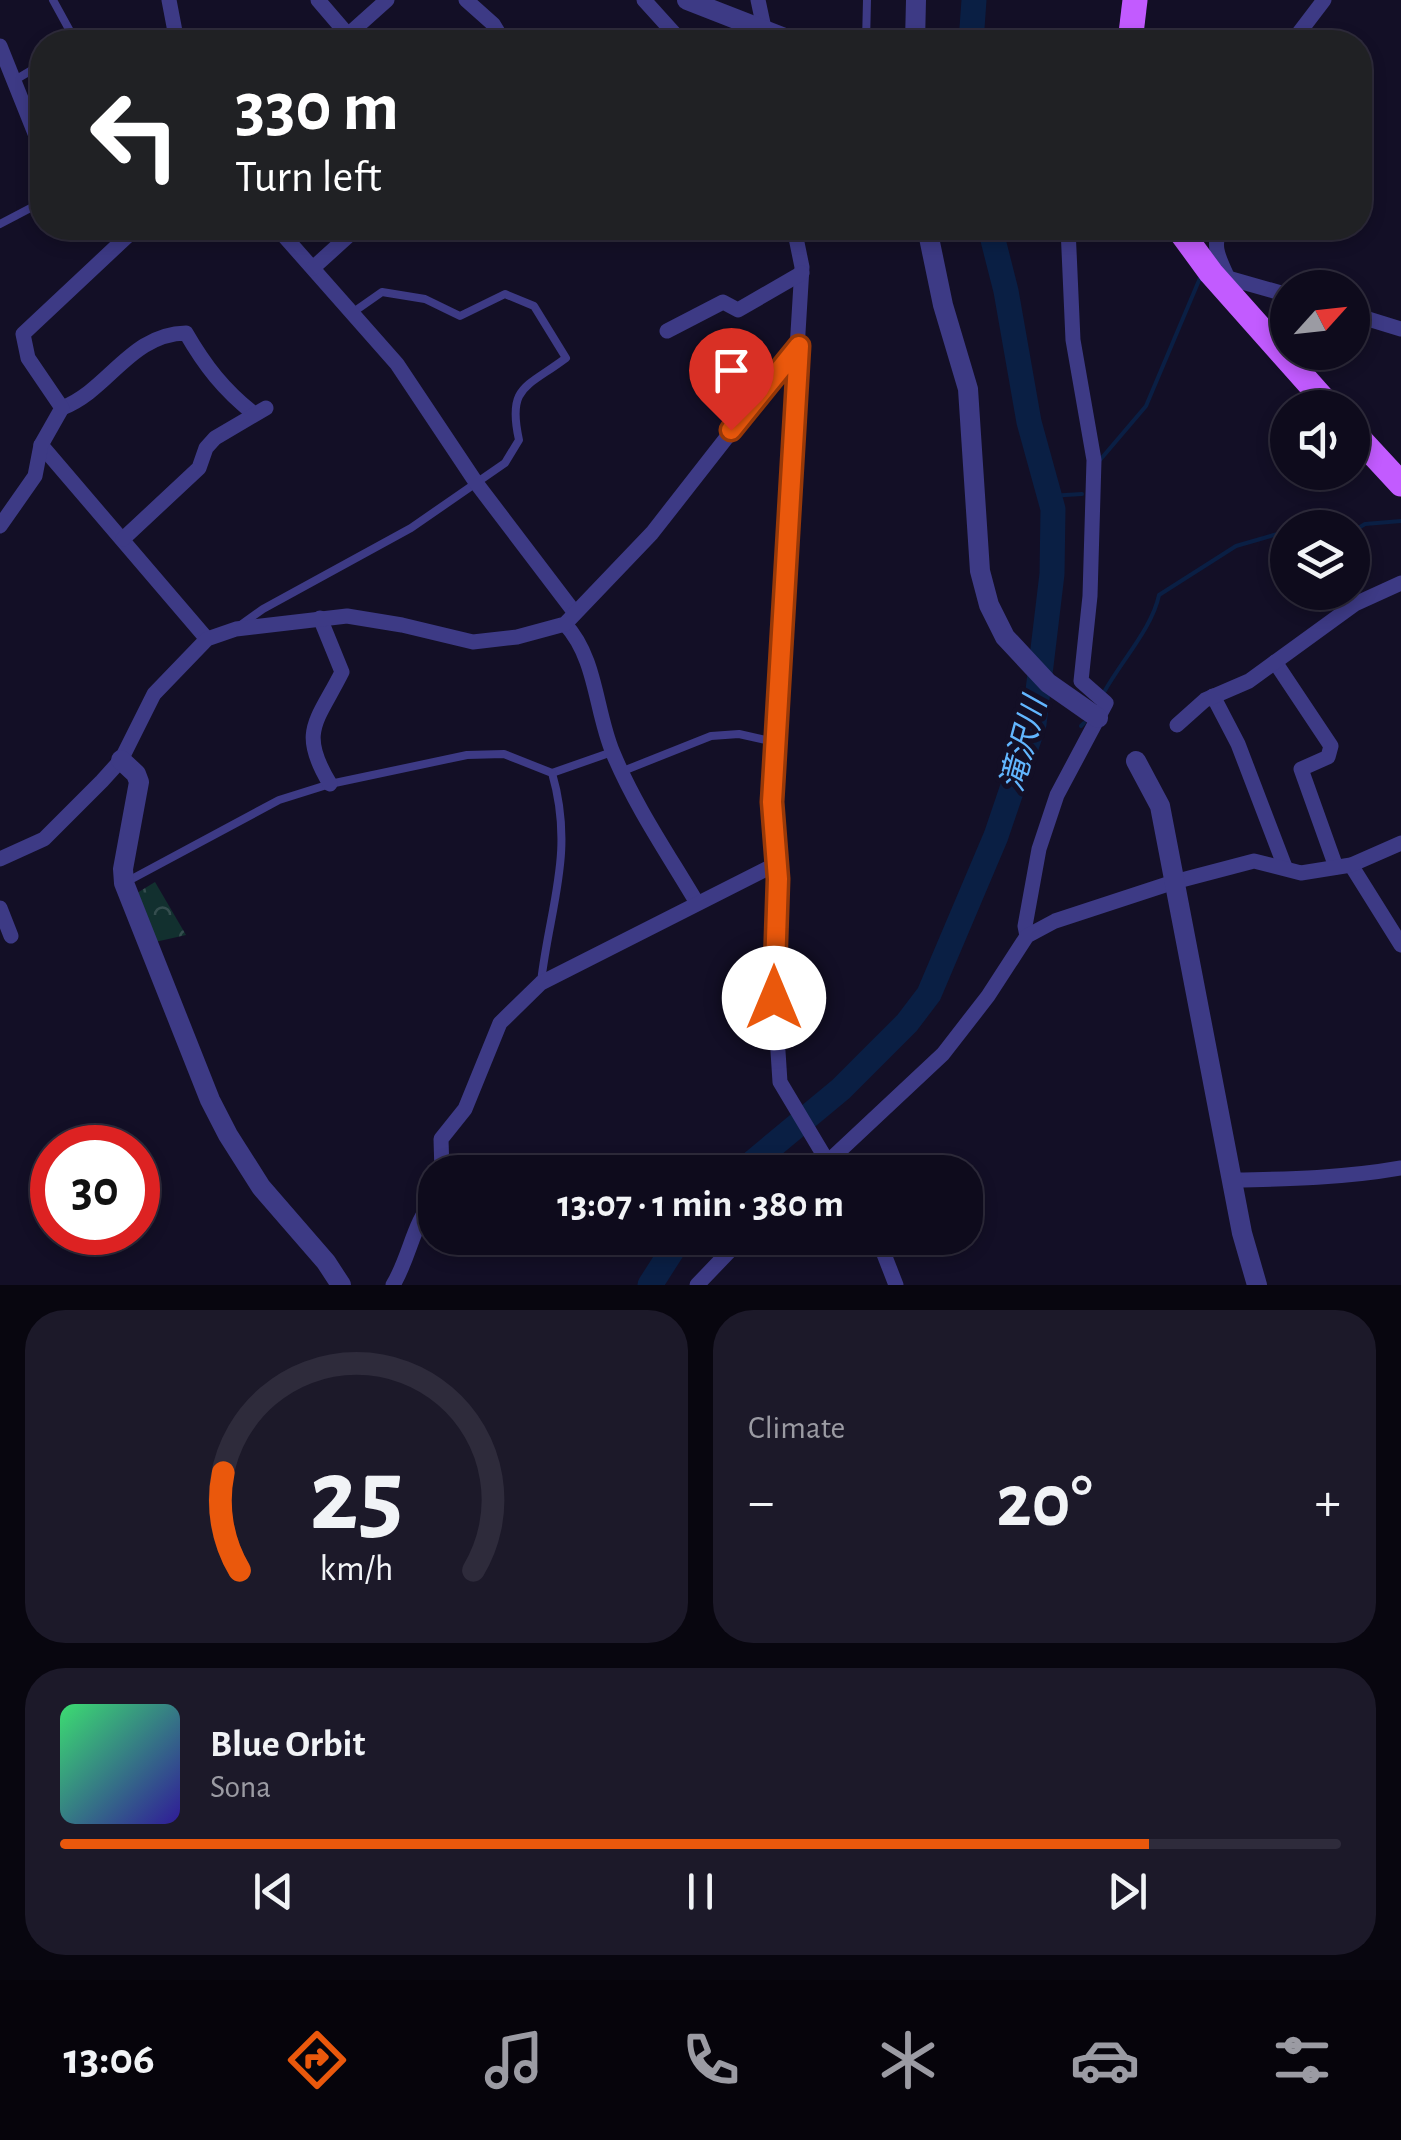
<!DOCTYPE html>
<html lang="en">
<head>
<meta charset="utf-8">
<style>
	body { margin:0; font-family:"Alegreya Sans","Noto Sans JP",sans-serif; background:#1c1929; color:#f1f3f6; height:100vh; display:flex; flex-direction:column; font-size:38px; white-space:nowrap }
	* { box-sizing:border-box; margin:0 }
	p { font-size:32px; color:#9b9ba3 }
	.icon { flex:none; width:55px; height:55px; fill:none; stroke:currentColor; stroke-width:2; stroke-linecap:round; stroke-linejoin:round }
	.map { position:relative; height:1285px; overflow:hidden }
	.panel { display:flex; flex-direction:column; gap:25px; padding:25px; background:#08060f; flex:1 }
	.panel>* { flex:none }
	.guide { position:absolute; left:30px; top:30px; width:1342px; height:210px; border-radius:40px; box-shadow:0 5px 15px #0003,0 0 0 2px #2e2b3b; background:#202124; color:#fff; overflow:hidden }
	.needle { width:65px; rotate:63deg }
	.tools { position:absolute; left:1270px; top:270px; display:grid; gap:20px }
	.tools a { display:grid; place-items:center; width:100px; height:100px; border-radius:50%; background:#0e0b1c; box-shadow:0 5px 15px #0003,0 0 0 2px #2e2b3b; font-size:50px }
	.speed { position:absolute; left:30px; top:1125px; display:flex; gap:20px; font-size:50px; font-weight:700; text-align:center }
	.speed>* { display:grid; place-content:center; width:130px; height:130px; border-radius:50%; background:#0e0b1c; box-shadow:0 5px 15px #0003,0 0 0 2px #2e2b3b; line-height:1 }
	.speed .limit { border:15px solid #d22; background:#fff; color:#111 }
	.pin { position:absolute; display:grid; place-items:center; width:85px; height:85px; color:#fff; margin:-102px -42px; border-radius:50% 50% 50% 0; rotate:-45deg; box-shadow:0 0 10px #0007 }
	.pin .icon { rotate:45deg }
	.me { position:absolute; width:110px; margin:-55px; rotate:0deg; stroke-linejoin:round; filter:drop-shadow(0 0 8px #0008) }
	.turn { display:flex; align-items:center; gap:35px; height:210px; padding:0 40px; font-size:45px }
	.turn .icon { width:130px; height:130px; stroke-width:2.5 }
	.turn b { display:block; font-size:70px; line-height:85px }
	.big { font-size:75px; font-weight:600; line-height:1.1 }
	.panel .tile { flex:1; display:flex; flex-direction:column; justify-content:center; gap:15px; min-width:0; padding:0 35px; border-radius:40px; background:#1c1929 }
	.panel .dial { align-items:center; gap:0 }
	.dial svg { height:260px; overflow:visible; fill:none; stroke:#2e2b3b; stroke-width:7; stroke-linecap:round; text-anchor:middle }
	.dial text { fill:#f1f3f6; stroke:none }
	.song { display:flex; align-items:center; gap:30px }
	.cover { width:120px; height:120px; border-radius:15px; background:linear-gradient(135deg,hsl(140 70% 55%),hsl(250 70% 35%)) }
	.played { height:10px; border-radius:5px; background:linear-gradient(90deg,#ea580c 85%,#2e2b3b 85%) }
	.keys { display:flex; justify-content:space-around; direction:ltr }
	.heat { display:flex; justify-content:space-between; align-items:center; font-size:55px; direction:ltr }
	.panel .tiles { flex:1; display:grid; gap:25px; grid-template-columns:1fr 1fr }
	.tile:last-child { grid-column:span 2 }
	.trip { position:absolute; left:418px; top:1155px; width:565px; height:100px; border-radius:40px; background:#0e0b1c; box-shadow:0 5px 15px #0003,0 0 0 2px #2e2b3b; font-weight:600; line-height:100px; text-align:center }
	.tabs { display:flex; height:160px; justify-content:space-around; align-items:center; background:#06040b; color:#9b9ba3 }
	.tabs .icon { width:70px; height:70px }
	.tabs .active { color:#ea580c }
	.tabs b { font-size:45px; color:#f1f3f6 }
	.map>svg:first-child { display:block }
	.park { fill:url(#park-crowns) }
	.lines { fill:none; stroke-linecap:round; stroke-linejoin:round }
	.stream { stroke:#0a1f44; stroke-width:4 }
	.river { stroke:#0a1f44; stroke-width:25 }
	.service { stroke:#3d3a85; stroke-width:8 }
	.minor { stroke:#3d3a85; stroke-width:15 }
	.tertiary { stroke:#3d3a85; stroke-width:20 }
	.primary { stroke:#c25bff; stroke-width:25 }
	.route-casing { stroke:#983908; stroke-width:25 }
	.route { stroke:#ea580c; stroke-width:18 }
	.labels { text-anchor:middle; stroke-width:10; stroke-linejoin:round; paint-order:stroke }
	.water-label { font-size:32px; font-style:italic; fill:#62b6ff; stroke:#130f26 }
</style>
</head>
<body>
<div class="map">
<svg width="1401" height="1285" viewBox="0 0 1401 1285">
	<defs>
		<pattern id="park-crowns" width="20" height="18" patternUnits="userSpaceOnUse" patternTransform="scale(2.5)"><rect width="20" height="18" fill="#12302f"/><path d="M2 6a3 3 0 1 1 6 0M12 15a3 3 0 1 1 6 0" fill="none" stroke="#344d4e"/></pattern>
	</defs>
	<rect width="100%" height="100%" fill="#130f26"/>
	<polygon class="park" points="155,882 186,935 155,942 137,893"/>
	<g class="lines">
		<g class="stream">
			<polyline points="1100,460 1146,406 1200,278"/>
			<polyline points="1049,496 1082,494"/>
			<polyline points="1352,532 1365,524 1401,521"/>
			<path d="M 1103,694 C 1120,662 1152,629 1159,595 L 1236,546 L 1288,531"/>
			<polyline points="1081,726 1084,723"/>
		</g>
		<g class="river">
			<polyline points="971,42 974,0"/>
			<polyline points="741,1172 841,1089 907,1023 929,994 996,836 1034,724 1052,574 1053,509 1029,422 1006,291 990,228"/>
			<polyline points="650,1285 680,1238"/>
		</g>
		<g class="service">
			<polyline points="53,0 76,42"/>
			<polyline points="866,42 867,0"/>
			<polyline points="15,80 42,64"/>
			<polyline points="0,224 42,202"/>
			<path d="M 242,624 L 263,609 L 411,528 L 505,463 L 519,440 C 507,386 526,388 566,358 L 534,306 L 505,294 L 460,316 L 425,299 L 382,292 L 352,313"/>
			<polyline points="623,771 711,736 739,734 775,742"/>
			<polyline points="552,773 612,752"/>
			<path d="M 128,881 L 279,800 L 330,784 L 467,755 L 504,754 L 552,773 C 575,852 550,905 541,982"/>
		</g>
		<g class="minor">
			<polyline points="169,0 177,42"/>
			<polyline points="318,0 348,35"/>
			<polyline points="466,0 493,24 504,42"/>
			<polyline points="644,0 682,42"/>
			<polyline points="758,0 767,42"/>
			<polyline points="340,42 387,0"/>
			<polyline points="1292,42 1324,0"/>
			<polyline points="0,46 42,151"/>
			<polyline points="277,228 397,364 477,484 575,613"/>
			<polyline points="794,228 802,267 776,694 771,824 778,879 773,975 780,1082 829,1164"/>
			<path d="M 1220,228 C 1212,247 1219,258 1227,276"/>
			<polyline points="313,268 357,228"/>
			<polyline points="1214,274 1288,295"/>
			<polyline points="1352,314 1401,329"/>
			<polyline points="667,331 723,302 738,310 802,273"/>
			<path d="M 62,408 C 109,390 130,334 186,333 C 205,366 224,390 253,413"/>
			<polyline points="41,445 207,639"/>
			<polyline points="0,526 35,476 41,445 62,408 28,358 23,334 136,228"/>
			<polyline points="123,539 199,468 206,448 215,438 266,408"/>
			<path d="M 320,618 L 342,672 C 317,722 298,731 330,784"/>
			<path d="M 565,624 C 597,659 595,710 613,753 C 635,806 668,854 697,903"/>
			<polyline points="1275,662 1331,746 1328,757 1301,769 1336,867"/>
			<polyline points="1213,696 1238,744 1285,867"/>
			<polyline points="1177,725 1205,700 1249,681 1355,604 1401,583"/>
			<polyline points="0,859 44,839 102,781 121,760 154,694 207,639 236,629 347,616 402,625 473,642 517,637 565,624 652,533 799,345"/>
			<polyline points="1351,865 1401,945"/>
			<polyline points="0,908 11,936"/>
			<polyline points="1027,936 1025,926 1039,849 1057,795 1106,703 1081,681 1090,596 1094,460 1073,340 1068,228"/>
			<polyline points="442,1172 441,1139 465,1109 500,1023 541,983 776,864"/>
			<polyline points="817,1172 943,1054 988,996 1027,936 1055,921 1174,882 1254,861 1301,873 1351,865 1401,843"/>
			<path d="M 1233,1180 C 1290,1179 1345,1178 1401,1168"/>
			<polyline points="871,1238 882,1249 896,1285"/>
			<path d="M 393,1285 C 410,1257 413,1222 435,1198"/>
			<polyline points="697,1285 742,1238"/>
		</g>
		<g class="tertiary">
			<polyline points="687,0 795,42"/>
			<polyline points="915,42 916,0"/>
			<polyline points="927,228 943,305 968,389 980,571 989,605 1005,637 1048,683 1098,718"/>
			<polyline points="121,760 136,774 139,782 123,869 124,883 210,1100 228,1135 261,1187 326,1262 341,1285"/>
			<polyline points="1136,761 1160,806 1242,1233 1257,1285"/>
		</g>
		<g class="primary">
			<polyline points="1130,42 1135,0"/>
			<polyline points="1178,228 1211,273 1331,408"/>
			<polyline points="1352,431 1401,484"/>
		</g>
	</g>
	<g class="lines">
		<g class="route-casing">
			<polyline id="route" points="731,430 799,346 772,802 778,879 774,998"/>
		</g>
		<use href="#route" class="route"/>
	</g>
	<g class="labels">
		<g class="water-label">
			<text transform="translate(1023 744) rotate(-75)" y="11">滝沢川</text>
		</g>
	</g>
</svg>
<div class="tools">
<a><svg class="needle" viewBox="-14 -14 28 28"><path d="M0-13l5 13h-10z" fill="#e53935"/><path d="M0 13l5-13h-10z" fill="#9b9ba3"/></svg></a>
<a><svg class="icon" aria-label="sound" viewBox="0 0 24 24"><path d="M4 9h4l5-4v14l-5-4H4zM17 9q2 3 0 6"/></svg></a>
<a><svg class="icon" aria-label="layers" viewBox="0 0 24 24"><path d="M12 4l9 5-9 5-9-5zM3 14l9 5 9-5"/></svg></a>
</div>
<div class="speed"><div class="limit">30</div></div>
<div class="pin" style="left:731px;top:430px;background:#d93025"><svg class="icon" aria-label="arrive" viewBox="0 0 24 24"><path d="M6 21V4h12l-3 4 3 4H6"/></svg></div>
<svg class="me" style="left:774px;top:998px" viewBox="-20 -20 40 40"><circle r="19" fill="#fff"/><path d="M0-13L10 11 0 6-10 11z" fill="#ea580c"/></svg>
<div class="trip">13:07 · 1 min · 380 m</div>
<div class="guide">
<div class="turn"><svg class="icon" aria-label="left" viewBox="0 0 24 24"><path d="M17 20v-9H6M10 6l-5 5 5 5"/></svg><div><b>330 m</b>Turn left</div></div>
</div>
</div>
<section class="panel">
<div class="tiles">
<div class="tile dial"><svg viewBox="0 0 100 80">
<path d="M14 69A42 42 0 1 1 86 69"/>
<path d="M14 69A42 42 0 0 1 9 39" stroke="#ea580c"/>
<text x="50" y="56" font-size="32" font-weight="700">25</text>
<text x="50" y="72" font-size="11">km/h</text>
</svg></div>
<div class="tile"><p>Climate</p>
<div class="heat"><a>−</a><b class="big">20°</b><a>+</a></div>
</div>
<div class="tile">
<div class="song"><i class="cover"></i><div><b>Blue Orbit</b><p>Sona</p></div></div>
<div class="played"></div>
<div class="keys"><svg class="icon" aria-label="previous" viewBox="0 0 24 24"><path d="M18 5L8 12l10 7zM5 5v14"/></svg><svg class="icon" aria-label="pause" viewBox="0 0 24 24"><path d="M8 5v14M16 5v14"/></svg><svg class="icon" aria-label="next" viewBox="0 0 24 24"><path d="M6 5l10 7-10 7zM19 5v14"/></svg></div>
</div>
</div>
</section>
<nav class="tabs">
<b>13:06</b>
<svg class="icon active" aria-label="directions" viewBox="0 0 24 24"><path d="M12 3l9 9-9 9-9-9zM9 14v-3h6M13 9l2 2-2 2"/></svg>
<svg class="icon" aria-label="music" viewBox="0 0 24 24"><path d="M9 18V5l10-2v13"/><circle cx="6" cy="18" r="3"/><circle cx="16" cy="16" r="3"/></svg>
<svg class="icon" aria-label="phone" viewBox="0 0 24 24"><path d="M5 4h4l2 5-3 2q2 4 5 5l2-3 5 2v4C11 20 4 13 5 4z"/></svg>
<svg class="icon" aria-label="climate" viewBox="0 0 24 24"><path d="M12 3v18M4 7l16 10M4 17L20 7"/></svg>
<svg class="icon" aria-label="car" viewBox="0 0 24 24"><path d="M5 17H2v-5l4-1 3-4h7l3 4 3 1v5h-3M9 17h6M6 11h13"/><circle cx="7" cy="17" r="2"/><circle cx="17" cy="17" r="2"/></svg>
<svg class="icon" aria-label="filters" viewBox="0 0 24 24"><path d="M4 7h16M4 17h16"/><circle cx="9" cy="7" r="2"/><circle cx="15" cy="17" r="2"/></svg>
</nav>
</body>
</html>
